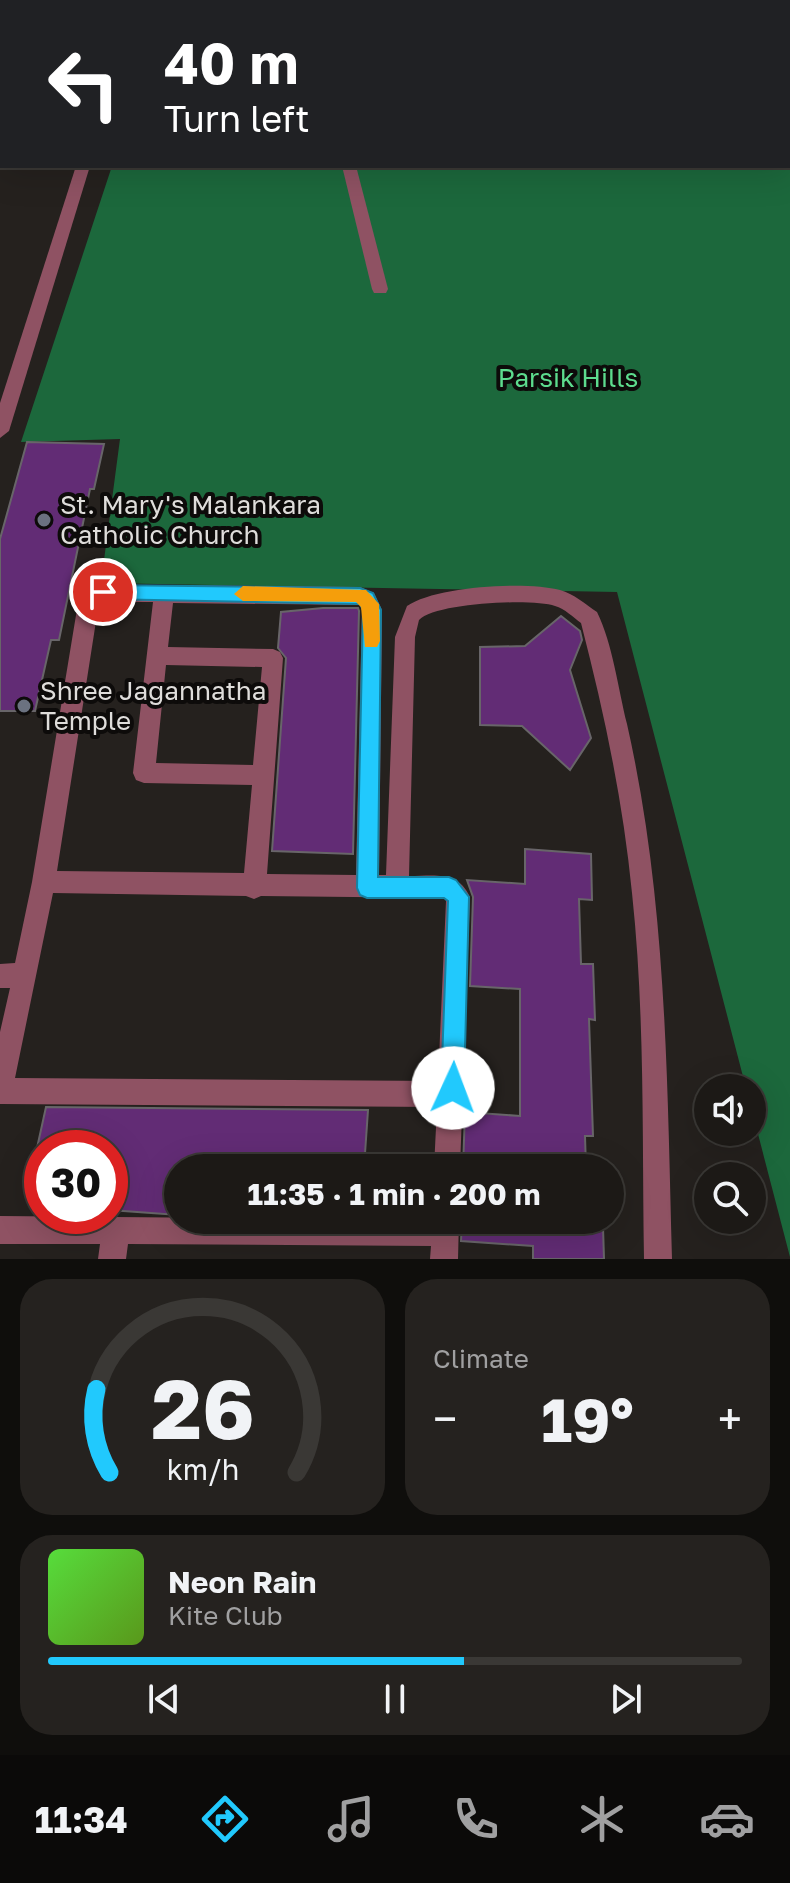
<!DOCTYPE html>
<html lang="en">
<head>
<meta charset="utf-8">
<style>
	body { margin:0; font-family:"Golos Text",sans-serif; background:#25221f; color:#f1f3f6; height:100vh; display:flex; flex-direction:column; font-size:30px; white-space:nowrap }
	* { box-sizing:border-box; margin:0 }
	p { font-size:26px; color:#a0a0a1 }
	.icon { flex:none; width:44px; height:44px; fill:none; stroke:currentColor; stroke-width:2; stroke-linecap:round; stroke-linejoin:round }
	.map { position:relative; height:1259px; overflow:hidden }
	.panel { display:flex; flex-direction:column; gap:20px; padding:20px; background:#0f0e0c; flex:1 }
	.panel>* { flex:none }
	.banner { position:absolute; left:0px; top:0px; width:790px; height:168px; box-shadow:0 8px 32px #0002,0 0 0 2px #3a3835; background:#202124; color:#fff; overflow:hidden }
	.fabs { position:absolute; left:694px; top:1074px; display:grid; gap:16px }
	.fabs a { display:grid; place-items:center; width:72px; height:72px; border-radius:50%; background:#1c1916; box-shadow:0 8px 32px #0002,0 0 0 2px #3a3835; font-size:40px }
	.speed { position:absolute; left:24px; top:1130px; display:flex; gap:16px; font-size:40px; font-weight:700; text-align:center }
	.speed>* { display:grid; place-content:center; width:104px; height:104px; border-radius:50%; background:#1c1916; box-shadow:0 8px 32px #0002,0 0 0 2px #3a3835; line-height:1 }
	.speed .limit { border:12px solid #d22; background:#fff; color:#111 }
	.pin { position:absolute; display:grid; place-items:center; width:68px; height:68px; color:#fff; margin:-34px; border:4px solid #fff; border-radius:50%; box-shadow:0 2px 8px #0007 }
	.me { position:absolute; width:88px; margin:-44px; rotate:2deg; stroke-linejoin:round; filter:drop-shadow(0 0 6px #0008) }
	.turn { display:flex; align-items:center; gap:28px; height:168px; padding:0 32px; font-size:36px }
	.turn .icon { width:104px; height:104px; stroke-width:2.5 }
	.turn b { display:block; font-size:56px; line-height:68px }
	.big { font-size:60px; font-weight:700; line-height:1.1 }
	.panel .tile { flex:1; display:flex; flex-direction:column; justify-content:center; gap:12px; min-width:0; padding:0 28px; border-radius:32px; background:#25221f }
	.panel .dial { align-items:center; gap:0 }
	.dial svg { height:208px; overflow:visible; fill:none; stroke:#3a3835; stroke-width:7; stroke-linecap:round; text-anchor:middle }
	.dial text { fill:#f1f3f6; stroke:none }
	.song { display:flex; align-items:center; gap:24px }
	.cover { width:96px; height:96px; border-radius:12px; background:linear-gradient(135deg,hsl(110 70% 55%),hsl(90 70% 35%)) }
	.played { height:8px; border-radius:4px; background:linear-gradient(90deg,#21c9fd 60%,#3a3835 60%) }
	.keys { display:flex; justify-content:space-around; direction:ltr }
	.heat { display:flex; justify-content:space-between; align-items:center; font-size:44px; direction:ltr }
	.panel .tiles { flex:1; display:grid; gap:20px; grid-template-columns:1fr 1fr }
	.tile:last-child { grid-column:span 2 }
	.trip { position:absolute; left:164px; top:1154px; width:460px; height:80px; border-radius:40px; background:#1c1916; box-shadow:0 8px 32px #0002,0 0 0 2px #3a3835; font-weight:700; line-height:80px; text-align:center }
	.menu { display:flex; height:128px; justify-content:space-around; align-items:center; background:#0b0a09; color:#a0a0a1 }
	.menu .icon { width:56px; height:56px }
	.menu .current { color:#21c9fd }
	.menu b { font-size:36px; color:#f1f3f6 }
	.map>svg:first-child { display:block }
	.forest { fill:#1c683c }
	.building { fill:#622c75; stroke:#686569; stroke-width:2 }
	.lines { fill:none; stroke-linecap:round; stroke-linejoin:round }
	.minor { fill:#8f5263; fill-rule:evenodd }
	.major { fill:#fd7da4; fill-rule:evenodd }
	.route { fill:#21c9fd; stroke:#1583a4; stroke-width:2 }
	.slow { fill:#f59e0b }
	.worship-dot { fill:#6b7280; stroke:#0d0b0a; stroke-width:3 }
	.labels { text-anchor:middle; stroke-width:8; stroke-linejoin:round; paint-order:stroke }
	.park-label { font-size:26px; fill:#5ddc8e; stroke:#0d0b0a }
	.poi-label { font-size:26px; fill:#dfdddb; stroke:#0d0b0a; text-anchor:start }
</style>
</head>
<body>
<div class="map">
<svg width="790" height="1259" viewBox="0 0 790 1259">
	<rect width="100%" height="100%" fill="#25211e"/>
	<polygon class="forest" points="147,0 790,0 790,1257 752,1111 752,1088 746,1088 617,592 101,583 120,439 21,442 112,166 788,166 788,2"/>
	<g class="building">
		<polygon points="27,442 104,444 94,489 90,489 59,640 51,640 35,711 0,711 0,539"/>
		<polygon points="323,608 358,608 359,611 353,854 272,851 286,658 278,648 281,612"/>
		<polygon points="561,616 580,631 582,640 570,670 591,738 570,770 522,726 480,725 480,647 525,646"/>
		<polygon points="525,849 591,854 592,900 579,899 581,964 593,964 595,1020 589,1019 593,1136 585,1136 586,1168 463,1168 465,1112 520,1116 520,989 470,986 473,897 467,880 525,884"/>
		<polygon points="46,1107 368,1110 364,1168 178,1168 178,1215 110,1210 110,1148 37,1148"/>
		<polygon points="462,1220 588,1220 588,1226 603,1227 604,1259 533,1259 533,1246 461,1241"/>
	</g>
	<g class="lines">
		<g class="minor">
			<polygon points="153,0 168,0 169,2 154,2"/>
			<polygon points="195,0 211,0 212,2 196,2"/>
			<polygon points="76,166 90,166 9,431 0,438 0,403"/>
			<polygon points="342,166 356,166 388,289 386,293 374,293 372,289"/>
			<path d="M 164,585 L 360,587 L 374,593 L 382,610 L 379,875 L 386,875 L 395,637 L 407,606 C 436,586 526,581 560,590 C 574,594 585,604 597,612 C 613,645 618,688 627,724 C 667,901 667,1079 672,1259 L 644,1259 C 642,1137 645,1014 632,893 C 623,801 604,712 581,623 C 573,617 565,609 555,606 C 532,598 435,603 419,620 L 415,637 L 409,876 C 434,876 458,870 470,897 L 460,1168 L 434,1168 L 437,1107 L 0,1104 L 0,1032 L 10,988 L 0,988 L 0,964 L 15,963 L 32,882 L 78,603 L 86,588 L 93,586 ZM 99,602 L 153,602 L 133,773 L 136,780 L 144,783 L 252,785 L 244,873 L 57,871 ZM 173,603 L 360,605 L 362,610 L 356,875 L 267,874 L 283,658 L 280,652 L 273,649 L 168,647 ZM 166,665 L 262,667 L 253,765 L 156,763 ZM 53,893 L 246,896 L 254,899 L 261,896 L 444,898 L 446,901 L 438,1081 L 15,1078 Z"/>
			<polygon points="0,1216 459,1220 458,1259 430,1259 431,1246 128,1244 126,1259 98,1259 100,1244 0,1244"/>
		</g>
		<g class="major">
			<polygon points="2,8 2,16 0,17 0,9"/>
			<polygon points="2,34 2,42 0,43 0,35"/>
		</g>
	</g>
	<polygon class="route" points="103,585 360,588 373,593 381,610 378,877 449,877 456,880 469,897 464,1088 461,1096 453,1099 444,1096 441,1088 448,901 444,898 367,898 360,895 357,888 363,610 360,604 103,599 94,592"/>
	<polygon class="slow" points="243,586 366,590 379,604 380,641 377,647 365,647 361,607 356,602 243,601 234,594"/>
	<g class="worship-dot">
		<circle cx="44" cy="520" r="8"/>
		<circle cx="24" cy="706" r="8"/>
	</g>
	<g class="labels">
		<g class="park-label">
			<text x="568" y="387">Parsik Hills</text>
		</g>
		<g class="poi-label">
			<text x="60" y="514">St. Mary's Malankara<tspan x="60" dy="30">Catholic Church</tspan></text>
			<text x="40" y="700">Shree Jagannatha<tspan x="40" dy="30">Temple</tspan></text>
		</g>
	</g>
</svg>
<div class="fabs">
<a><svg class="icon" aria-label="sound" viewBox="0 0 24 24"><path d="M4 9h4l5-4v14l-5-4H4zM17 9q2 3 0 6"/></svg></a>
<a><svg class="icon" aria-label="search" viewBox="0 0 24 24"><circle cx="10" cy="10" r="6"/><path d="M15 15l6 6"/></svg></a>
</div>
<div class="speed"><div class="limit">30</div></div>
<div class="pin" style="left:103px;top:592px;background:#d93025"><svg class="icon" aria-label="arrive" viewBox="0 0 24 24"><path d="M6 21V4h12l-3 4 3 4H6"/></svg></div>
<svg class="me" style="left:453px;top:1088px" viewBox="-20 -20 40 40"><circle r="19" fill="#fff"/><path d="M0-13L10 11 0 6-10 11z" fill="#21c9fd"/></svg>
<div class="trip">11:35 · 1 min · 200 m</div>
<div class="banner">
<div class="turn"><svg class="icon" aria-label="left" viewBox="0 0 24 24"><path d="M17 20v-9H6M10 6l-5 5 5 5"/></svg><div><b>40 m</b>Turn left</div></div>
</div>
</div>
<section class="panel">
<div class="tiles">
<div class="tile dial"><svg viewBox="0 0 100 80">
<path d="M14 69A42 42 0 1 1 86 69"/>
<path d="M14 69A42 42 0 0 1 9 37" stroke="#21c9fd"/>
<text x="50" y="56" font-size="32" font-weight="700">26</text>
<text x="50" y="72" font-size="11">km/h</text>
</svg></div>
<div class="tile"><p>Climate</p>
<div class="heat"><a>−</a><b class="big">19°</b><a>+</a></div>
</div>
<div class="tile">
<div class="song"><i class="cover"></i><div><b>Neon Rain</b><p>Kite Club</p></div></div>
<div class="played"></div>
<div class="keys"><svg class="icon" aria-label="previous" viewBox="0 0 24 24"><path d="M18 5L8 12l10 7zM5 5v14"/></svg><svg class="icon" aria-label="pause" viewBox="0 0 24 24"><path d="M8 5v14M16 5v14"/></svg><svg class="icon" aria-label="next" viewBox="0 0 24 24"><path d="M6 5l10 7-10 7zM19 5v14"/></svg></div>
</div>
</div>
</section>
<nav class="menu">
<b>11:34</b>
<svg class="icon current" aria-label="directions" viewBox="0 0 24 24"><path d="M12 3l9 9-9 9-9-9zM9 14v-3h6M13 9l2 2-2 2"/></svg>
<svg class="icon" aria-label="music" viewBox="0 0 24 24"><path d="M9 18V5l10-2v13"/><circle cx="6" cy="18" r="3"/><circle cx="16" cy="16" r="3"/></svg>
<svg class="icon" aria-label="phone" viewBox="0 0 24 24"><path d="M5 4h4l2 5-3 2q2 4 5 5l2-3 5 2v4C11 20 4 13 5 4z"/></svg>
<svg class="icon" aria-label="climate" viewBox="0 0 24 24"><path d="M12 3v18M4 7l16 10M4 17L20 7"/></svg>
<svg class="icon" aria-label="car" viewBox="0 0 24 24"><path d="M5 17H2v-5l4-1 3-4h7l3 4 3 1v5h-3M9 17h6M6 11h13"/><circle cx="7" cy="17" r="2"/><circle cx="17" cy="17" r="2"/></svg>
</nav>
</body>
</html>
